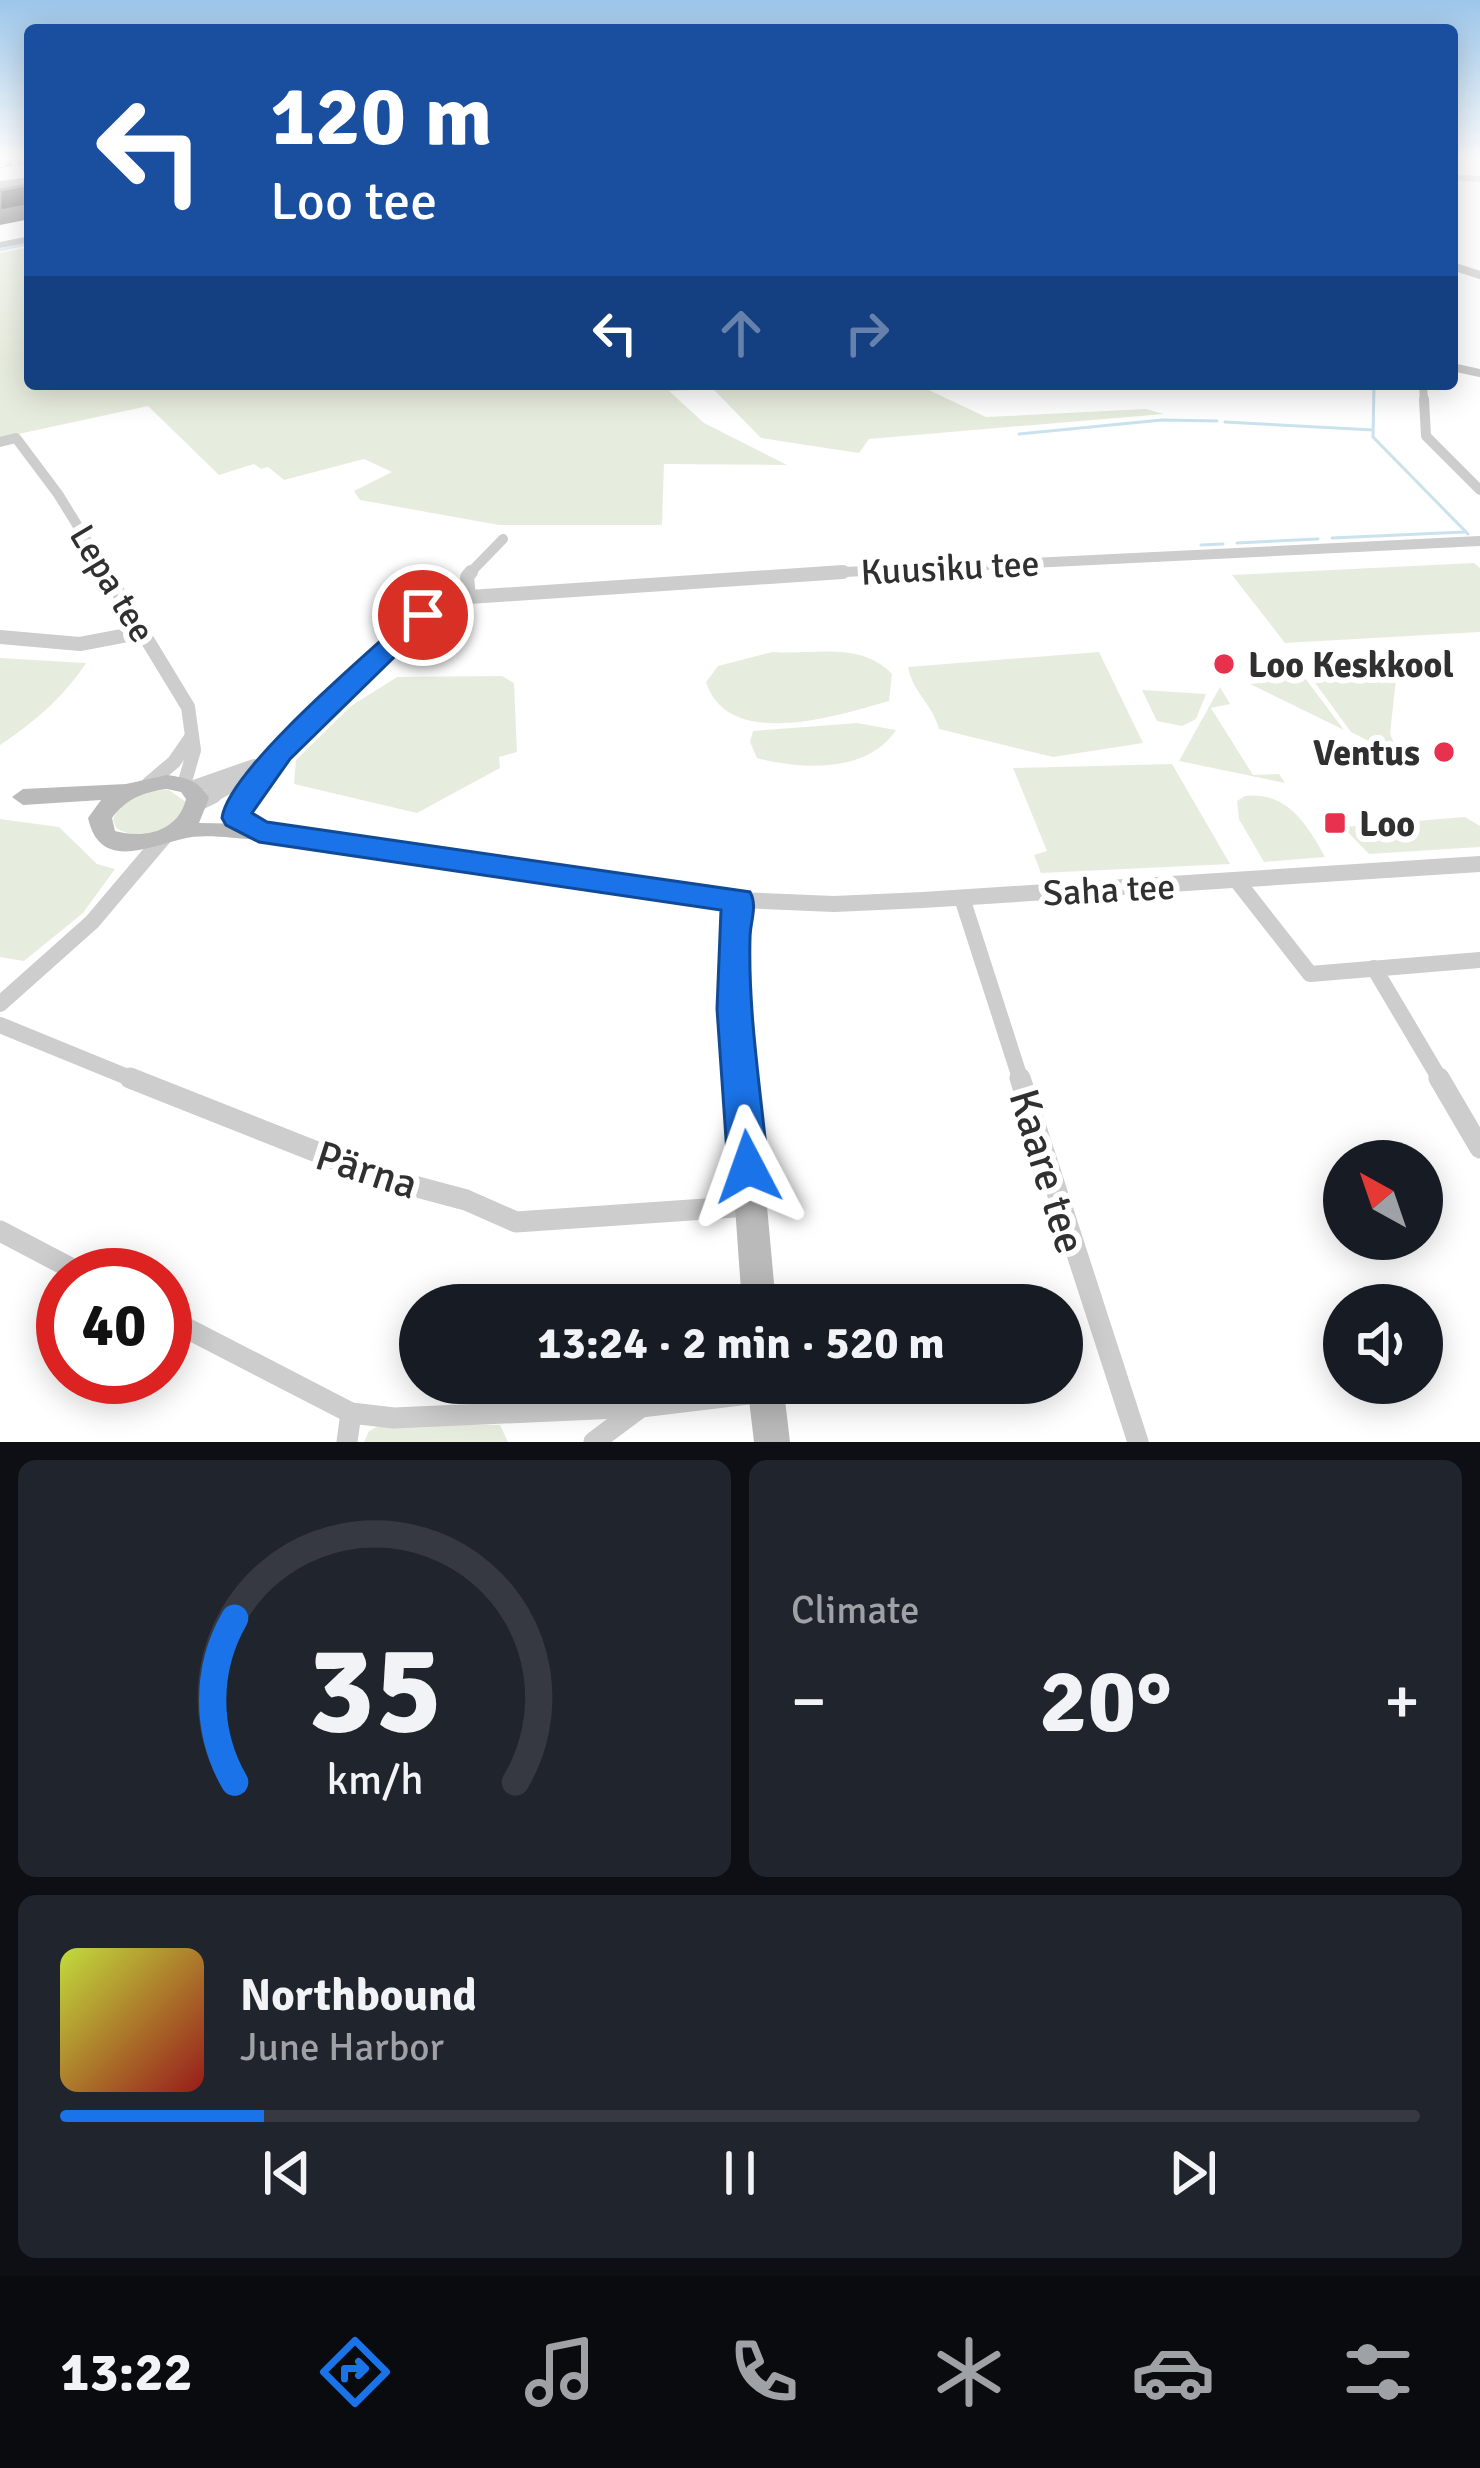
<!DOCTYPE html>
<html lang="en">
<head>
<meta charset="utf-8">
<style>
	body { margin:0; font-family:Signika,sans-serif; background:#20242c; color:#f1f3f6; height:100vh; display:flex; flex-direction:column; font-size:45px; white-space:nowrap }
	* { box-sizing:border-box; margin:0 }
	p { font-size:39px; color:#9ea1a6 }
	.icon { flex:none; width:66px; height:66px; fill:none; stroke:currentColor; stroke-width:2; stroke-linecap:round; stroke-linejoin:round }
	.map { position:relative; height:1442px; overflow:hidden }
	.side { display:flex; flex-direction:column; gap:18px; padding:18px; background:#0d0f14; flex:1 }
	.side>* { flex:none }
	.top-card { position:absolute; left:24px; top:24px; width:1434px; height:366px; border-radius:12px; box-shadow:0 6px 30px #0003; background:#1a4fa0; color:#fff; overflow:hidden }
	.needle { width:78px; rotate:320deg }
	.buttons { position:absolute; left:1323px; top:1140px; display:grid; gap:24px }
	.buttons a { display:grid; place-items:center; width:120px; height:120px; border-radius:50%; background:#171b24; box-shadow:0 6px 30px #0003; font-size:60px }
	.speed { position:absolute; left:36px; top:1248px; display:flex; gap:24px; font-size:60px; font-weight:700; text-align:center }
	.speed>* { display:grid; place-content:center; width:156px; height:156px; border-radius:50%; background:#171b24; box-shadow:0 6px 30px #0003; line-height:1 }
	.speed .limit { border:18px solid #d22; background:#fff; color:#111 }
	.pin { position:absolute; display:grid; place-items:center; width:102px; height:102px; color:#fff; margin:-51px; border:6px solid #fff; border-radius:50%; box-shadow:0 3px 12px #0007 }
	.me { position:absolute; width:132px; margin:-66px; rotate:356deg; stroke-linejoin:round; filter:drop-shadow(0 0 9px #0008) }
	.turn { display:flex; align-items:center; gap:42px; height:252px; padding:0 48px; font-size:54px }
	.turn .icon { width:156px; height:156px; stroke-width:2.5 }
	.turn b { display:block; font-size:84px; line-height:102px }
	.lanes { display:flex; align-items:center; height:114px; padding:0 48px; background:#0003; justify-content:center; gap:60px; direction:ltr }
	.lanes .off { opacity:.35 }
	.big { font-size:90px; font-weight:700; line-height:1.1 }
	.side .tile { flex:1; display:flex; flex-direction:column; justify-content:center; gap:18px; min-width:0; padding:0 42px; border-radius:18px; background:#20242c }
	.side .dial { align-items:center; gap:0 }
	.dial svg { height:312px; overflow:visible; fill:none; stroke:#363941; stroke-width:7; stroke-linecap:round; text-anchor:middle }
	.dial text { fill:#f1f3f6; stroke:none }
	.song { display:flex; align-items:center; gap:36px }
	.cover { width:144px; height:144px; border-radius:18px; background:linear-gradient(135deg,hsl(70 70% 55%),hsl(0 70% 35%)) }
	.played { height:12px; border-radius:6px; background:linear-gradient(90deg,#1a73e8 15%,#363941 15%) }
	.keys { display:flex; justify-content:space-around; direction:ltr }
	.heat { display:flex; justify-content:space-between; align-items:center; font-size:66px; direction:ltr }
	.side .tiles { flex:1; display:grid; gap:18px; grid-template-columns:1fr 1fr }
	.tile:last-child { grid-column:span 2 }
	.trip { position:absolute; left:399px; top:1284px; width:684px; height:120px; border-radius:60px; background:#171b24; box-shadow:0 6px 30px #0003; font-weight:700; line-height:120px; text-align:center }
	.tabs { display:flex; height:192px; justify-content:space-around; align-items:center; background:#090b0e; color:#9ea1a6 }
	.tabs .icon { width:84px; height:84px }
	.tabs .selected { color:#1a73e8 }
	.tabs b { font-size:54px; color:#f1f3f6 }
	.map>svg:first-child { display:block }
	.green { fill:#e7edde }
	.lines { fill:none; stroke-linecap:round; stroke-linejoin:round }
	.stream { stroke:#cae2ed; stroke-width:3 }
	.street-far5 { stroke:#cdcdcd; stroke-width:6 }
	.street-far4 { stroke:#cdcdcd; stroke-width:8 }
	.street-far3 { stroke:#cdcdcd; stroke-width:10 }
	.street-far2 { stroke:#cdcdcd; stroke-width:14 }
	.street-far1 { stroke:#cdcdcd; stroke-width:16 }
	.street { stroke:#cdcdcd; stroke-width:21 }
	.secondary { fill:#bababa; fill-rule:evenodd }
	.highway { fill:#979797; fill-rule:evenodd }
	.rail-casing { stroke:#858585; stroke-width:4.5 }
	.rail { stroke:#fff; stroke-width:3; stroke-dasharray:6; stroke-linecap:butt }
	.shaded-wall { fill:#5d5d5d }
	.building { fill:#171717; stroke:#5d5d5d; stroke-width:3 }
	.route { fill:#1a73e8; stroke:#114b97; stroke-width:3 }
	.poi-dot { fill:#e8314d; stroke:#fff; stroke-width:4.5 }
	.labels { text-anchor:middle; stroke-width:12; stroke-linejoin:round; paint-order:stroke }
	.street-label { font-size:36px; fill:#303030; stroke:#fff }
	.poi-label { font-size:36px; font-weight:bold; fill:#303030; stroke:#fff; text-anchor:start }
	.near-street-label { font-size:42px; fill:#303030; stroke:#fff }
</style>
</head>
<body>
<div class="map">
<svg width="1480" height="1442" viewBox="0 0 1480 1442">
	<rect width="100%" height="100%" fill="#fff"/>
	<g class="green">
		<polygon points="30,247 30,384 916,384 986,417 1146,409 1164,414 869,439 859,453 761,438 713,389 669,391 704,423 787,465 664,464 662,525 499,525 360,500 354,491 392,472 364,459 284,480 268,467 261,469 254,464 219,475 148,406 0,438 0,253"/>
		<polygon points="1474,563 1480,568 1480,632 1285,643 1232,575"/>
		<path d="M 772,652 C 815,655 861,641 892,674 L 889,701 C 836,716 728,751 706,682 L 718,666 Z"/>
		<path d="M 1099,652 L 1143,743 L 1053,757 L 939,729 C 933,705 912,691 908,667 Z"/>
		<path d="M 0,658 L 86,663 C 63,698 34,722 0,745 Z"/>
		<polygon points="1397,670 1390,734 1400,757 1351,732 1313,680"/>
		<polygon points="502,676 514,683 517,752 499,757 500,768 417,813 294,784 296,760 351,706 397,677"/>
		<polygon points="1305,678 1344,730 1250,684"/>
		<polygon points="1220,687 1230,704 1211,708 1253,775 1279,774 1285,783 1179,761"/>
		<polygon points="1142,690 1206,694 1196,719 1182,726 1157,721"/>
		<path d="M 857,723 L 896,730 C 868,773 802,770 757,758 L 750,742 L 753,731 Z"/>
		<polygon points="1172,764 1230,864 1041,873 1034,855 1047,851 1013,768"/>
		<path d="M 169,790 L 186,802 C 178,831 140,843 116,828 L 113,819 C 123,797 146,790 169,790 Z"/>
		<path d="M 1245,796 C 1287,791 1307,824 1325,857 L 1264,862 L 1239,819 L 1237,801 Z"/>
		<polygon points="1465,817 1480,826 1480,847 1369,854 1343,827"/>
		<polygon points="0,819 59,827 97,864 115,869 83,913 24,961 0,957"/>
		<polygon points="383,1424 500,1425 508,1442 364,1442 369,1431"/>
	</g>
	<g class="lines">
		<g class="stream">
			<polyline points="0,250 30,243"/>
			<polyline points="1374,384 1373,437 1468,534"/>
			<polyline points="1225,422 1373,430"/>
			<polyline points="1019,434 1162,420 1217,421"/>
			<polyline points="1332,538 1464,532"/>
			<polyline points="1237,543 1318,539"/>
			<polyline points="1201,545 1223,544"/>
		</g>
		<polyline class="street-far5" points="1452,177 1480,179"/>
		<g class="street-far4">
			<polyline points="1452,266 1480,275"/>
			<polyline points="1452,367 1480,373"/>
			<polyline points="1423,384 1424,402"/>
		</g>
		<g class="street-far3">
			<polyline points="1424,399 1426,436 1480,490"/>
			<polyline points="0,442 16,438 58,494 108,575"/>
			<polyline points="468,575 503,539"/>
			<polyline points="783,575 1480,541"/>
		</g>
		<g class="street-far2">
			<polyline points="106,572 188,707 194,750 184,785"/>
			<polyline points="469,597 467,577 471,572"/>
			<polyline points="0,637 80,644 143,632"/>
			<polyline points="148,784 174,762 192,736"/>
			<polyline points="191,788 254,766"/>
			<polyline points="208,798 261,769 423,615 469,597 843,572"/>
			<polyline points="245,798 267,772"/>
		</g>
		<g class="street-far1">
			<polyline points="198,803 214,795"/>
			<polyline points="240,822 238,806 248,795"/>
			<polyline points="1238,882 1310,974 1480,960"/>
			<polyline points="962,898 1021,1081"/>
			<polyline points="738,900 834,904 923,900 1480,864"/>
			<polyline points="1374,968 1441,1081"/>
			<polyline points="0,1004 92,922 164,837"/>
			<polyline points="0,1025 137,1081"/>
		</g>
		<g class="street">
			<polyline points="130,1078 380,1177 466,1200 516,1222 749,1206"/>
			<polyline points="1020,1078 1138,1442"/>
			<polyline points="1439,1078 1480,1148"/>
			<polyline points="0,1231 84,1275"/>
			<polyline points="165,1317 351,1413 394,1418 641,1407 766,1392"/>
			<polyline points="347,1442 351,1413"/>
			<polyline points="594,1442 638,1409"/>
		</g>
		<g class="secondary">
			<polygon points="30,236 30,242 0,248 0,242"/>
			<path d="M 167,775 C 187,778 198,780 209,798 L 199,823 L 259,824 L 747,894 L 750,900 L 746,935 L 749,1009 L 776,1305 L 742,1305 L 721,1009 L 720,935 L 724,907 L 259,840 C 236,839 205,833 182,839 C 147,847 100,871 88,818 L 101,800 L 23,805 L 12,797 L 23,789 L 126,784 ZM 167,789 L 181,792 L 186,799 C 178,832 144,839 115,831 L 112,818 C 126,799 143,792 167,789 Z"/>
			<polygon points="747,1383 783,1383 790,1442 754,1442"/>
		</g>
		<polygon class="highway" points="30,177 30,183 0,189 0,181"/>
		<g class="rail-casing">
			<polyline id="rail" points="0,166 30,160"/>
		</g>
		<use href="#rail" class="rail"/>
	</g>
	<polygon class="shaded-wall" points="25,206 30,219 0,225 0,211"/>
	<polygon class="building" points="30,184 30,208 25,206 0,211 0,190"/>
	<linearGradient id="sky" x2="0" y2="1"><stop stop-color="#9cc6ea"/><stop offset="0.44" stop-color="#fff"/><stop offset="1" stop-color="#fff" stop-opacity="0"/></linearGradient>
	<rect width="1480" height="359" fill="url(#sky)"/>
	<path class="route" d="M 423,607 L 435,615 L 432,620 L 290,759 L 252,813 L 267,822 L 750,892 C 758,906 750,922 750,938 C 748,1014 761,1092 768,1167 L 762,1180 L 748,1185 L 734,1180 L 728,1167 L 717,1009 L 721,910 L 259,842 L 226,825 L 222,818 C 228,769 374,648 415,610 Z"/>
	<g class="poi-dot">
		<circle cx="1224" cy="664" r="12"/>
		<circle cx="1444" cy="752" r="12"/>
		<rect x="1323" y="811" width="24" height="24" rx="6"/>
	</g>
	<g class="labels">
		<g class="street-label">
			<text transform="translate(950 567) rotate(-3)" y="13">Kuusiku tee</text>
			<text transform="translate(113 583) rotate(59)" y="13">Lepa tee</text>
			<text transform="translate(1109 889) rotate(-3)" y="13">Saha tee</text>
		</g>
		<g class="poi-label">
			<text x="1248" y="677">Loo Keskkool</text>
			<text x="1420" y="765" text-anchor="end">Ventus</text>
			<text x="1359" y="836">Loo</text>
		</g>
		<g class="near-street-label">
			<text transform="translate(367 1169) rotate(18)" y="15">Pärna</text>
			<text transform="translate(1048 1171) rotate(73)" y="15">Kaare tee</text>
		</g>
	</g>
</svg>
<div class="buttons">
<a><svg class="needle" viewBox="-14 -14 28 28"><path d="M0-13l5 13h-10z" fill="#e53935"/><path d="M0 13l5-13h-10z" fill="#9ea1a6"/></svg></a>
<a><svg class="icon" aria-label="sound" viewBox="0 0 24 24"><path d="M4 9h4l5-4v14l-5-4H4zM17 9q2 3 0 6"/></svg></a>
</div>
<div class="speed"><div class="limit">40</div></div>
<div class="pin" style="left:423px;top:615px;background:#d93025"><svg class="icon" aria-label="arrive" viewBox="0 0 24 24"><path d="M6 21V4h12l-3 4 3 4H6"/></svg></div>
<svg class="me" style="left:748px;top:1167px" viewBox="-20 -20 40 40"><path d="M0-17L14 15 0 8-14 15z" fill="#1a73e8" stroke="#fff" stroke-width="4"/></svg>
<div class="trip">13:24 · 2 min · 520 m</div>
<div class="top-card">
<div class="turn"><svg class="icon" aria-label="left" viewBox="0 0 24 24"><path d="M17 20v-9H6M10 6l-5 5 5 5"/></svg><div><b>120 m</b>Loo tee</div></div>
<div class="lanes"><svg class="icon" aria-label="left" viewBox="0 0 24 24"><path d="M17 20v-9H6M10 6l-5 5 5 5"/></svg><svg class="icon off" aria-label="ahead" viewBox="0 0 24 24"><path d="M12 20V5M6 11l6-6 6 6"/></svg><svg class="icon off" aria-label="right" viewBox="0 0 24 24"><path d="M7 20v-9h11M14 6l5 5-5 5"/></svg></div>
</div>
</div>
<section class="side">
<div class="tiles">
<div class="tile dial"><svg viewBox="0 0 100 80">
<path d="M14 69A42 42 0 1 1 86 69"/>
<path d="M14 69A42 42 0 0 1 14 27" stroke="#1a73e8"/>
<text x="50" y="56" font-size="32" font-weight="700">35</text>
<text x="50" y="72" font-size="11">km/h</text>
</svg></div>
<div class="tile"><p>Climate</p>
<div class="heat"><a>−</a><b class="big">20°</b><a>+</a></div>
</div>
<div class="tile">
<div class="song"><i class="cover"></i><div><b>Northbound</b><p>June Harbor</p></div></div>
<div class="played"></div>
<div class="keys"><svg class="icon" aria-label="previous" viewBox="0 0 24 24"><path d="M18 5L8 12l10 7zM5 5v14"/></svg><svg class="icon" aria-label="pause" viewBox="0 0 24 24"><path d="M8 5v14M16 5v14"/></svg><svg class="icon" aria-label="next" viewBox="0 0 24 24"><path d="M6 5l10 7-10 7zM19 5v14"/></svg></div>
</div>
</div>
</section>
<nav class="tabs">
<b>13:22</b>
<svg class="icon selected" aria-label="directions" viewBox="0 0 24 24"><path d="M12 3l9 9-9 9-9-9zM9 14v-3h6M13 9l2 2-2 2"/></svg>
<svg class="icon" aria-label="music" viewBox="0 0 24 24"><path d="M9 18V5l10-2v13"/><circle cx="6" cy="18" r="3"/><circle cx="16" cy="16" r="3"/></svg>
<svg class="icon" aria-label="phone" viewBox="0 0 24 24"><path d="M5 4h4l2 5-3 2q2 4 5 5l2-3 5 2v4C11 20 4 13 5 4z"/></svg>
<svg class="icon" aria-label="climate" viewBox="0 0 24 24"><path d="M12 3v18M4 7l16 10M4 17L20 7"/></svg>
<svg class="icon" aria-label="car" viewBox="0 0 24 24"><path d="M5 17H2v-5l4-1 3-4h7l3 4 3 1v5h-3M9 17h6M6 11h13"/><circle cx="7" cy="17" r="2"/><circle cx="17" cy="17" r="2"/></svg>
<svg class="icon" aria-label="filters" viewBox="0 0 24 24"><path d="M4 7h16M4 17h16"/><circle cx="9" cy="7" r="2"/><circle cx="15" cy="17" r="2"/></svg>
</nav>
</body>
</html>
